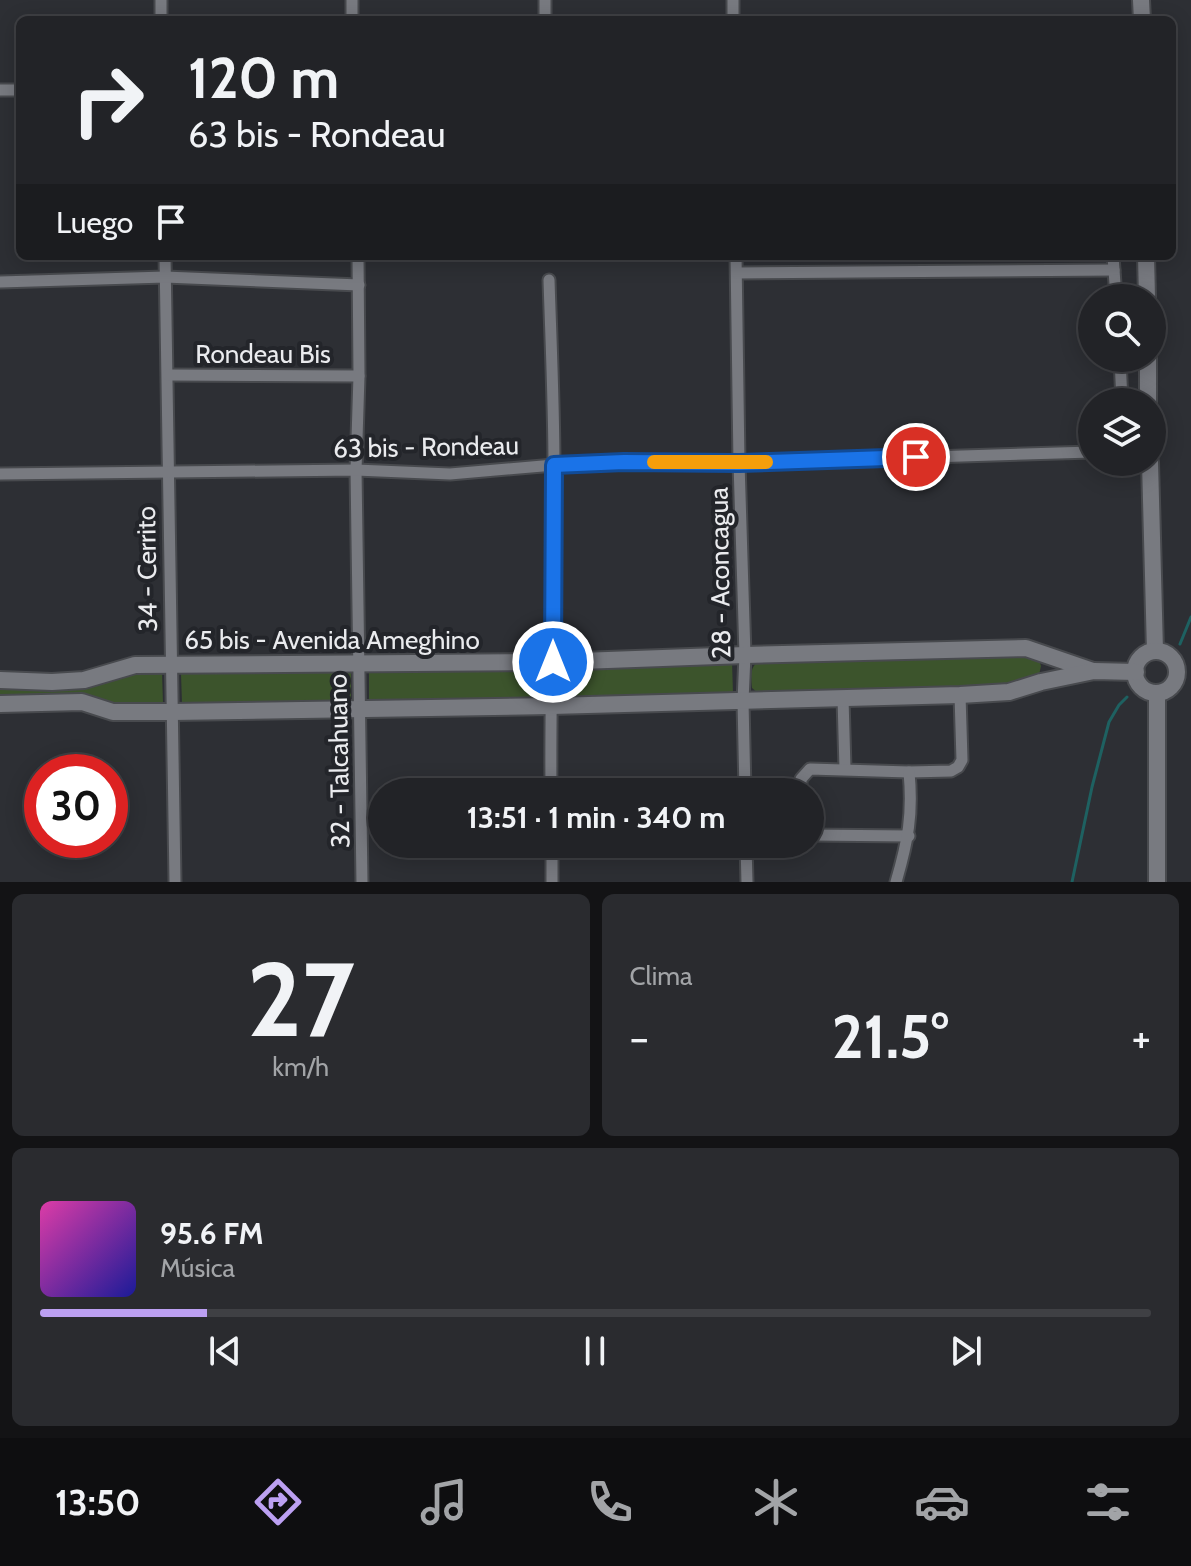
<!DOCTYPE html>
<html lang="es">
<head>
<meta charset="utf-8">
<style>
	body { margin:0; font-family:Cabin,sans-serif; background:#2a2b2f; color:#f1f3f6; height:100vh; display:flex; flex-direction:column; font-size:30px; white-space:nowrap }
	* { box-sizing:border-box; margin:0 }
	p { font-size:26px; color:#a2a4a7 }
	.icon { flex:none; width:44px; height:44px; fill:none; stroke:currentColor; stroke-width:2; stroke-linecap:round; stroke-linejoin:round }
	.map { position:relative; height:882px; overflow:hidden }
	.sheet { display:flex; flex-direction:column; gap:12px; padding:12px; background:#131315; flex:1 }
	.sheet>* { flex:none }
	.banner { position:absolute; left:16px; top:16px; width:1160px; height:244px; border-radius:12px; box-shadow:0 4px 20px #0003,0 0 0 2px #3f4044; background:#222327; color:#f1f3f6; overflow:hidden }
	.buttons { position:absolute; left:1078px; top:284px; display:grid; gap:16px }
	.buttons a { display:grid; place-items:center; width:88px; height:88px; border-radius:50%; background:#222327; box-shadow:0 4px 20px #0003,0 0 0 2px #3f4044; font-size:40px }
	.speed { position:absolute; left:24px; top:754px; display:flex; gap:16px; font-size:40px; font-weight:700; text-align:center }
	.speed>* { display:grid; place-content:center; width:104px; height:104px; border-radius:50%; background:#222327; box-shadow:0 4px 20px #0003,0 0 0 2px #3f4044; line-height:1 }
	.speed .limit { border:12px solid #d22; background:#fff; color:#111 }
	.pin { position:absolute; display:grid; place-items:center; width:68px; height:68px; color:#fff; margin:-34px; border:4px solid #fff; border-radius:50%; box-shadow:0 2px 8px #0007 }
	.me { position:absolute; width:88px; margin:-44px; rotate:0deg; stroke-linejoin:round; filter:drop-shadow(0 0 6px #0008) }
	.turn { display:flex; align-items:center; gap:28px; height:168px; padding:0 40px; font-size:36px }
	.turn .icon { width:104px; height:104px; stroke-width:2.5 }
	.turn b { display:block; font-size:56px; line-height:68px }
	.then { display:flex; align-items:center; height:76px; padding:0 40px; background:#0003; gap:16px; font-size:30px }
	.big { font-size:60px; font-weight:700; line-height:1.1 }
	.sheet .card { flex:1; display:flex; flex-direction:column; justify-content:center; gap:12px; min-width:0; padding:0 28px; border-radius:12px; background:#2a2b2f }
	.sheet .dial { align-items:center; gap:0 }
	.dial b { font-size:104px; line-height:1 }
	.song { display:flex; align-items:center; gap:24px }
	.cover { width:96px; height:96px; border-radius:12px; background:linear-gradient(135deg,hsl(320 70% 55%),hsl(240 70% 35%)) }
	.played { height:8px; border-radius:4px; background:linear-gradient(90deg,#bca0f2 15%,#3f4044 15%) }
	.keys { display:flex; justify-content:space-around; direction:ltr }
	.heat { display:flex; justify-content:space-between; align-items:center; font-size:44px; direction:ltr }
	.sheet .tiles { flex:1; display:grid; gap:12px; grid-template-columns:1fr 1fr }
	.card:last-child { grid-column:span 2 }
	.trip { position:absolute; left:368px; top:778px; width:456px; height:80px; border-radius:40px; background:#222327; box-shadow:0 4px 20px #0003,0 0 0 2px #3f4044; font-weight:700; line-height:80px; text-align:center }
	.dock { display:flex; height:128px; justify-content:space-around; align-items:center; background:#0e0e10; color:#a2a4a7 }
	.dock .icon { width:56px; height:56px }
	.dock .on { color:#bca0f2 }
	.dock b { font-size:36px; color:#f1f3f6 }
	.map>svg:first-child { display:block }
	.green { fill:#3c542c }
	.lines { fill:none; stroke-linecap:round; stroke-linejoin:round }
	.stream { stroke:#1e6161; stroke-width:3 }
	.minor-casing { stroke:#484a4e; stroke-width:15 }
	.secondary-casing { stroke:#484a4e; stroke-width:20 }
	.minor { stroke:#787a80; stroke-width:11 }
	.secondary { stroke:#787a80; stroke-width:16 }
	.route-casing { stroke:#114b97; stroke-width:20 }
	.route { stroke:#1a73e8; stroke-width:14 }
	.slow { stroke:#f59e0b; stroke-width:14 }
	.labels { text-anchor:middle; stroke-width:8; stroke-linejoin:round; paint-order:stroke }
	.street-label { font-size:26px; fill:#eaebee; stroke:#23252a }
</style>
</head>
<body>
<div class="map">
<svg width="1191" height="882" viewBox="0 0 1191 882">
	<rect width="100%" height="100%" fill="#2d2f34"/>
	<g class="green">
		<path d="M 1031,656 L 1039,660 L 1041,666 L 1039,675 L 1013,686 L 758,693 L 752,688 C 751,675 749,666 762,659 Z"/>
		<polygon points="732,661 733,694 561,700 560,668"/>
		<polygon points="538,669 539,698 369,700 369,671"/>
		<polygon points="351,672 351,701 182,703 181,674"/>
		<polygon points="162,673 163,703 108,702 93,696 0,699 0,688 128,674"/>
	</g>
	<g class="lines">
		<g class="stream">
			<polyline points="1180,644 1191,617"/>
			<polyline points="1072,882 1092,787 1109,722 1119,705 1127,697"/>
		</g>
		<g class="minor-casing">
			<g id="minor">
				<polyline points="161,0 161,20"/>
				<polyline points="352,0 352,20"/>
				<polyline points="545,0 545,20"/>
				<polyline points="733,0 733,20"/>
				<polyline points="0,90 20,90"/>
				<path d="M 165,256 C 169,465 171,673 175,882"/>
				<polyline points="358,256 359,376 356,470 362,882"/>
				<polyline points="736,256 739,463 745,655 743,701 745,792"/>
				<polyline points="1113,256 1116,298"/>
				<polyline points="737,273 1114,270"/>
				<path d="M 549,280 C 551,343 554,406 554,469 C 554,577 550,684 551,792"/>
				<polyline points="0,282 165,277 359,285"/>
				<polyline points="1120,358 1122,402"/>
				<polyline points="168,375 359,376"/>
				<polyline points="0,474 356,470 450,474 554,465 624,462 739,463 1092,452"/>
				<polyline points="843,698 845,769"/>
				<polyline points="801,792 801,779 810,769 909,772 951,771 958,767 962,760 960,695"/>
				<polyline points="810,835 909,836"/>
				<polyline points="552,844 552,882"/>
				<polyline points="746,844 747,882"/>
				<path d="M 896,882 C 908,841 913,814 909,772"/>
			</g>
		</g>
		<g class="secondary-casing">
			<g id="secondary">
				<polyline points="1141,0 1142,20"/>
				<polyline points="1146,256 1147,298"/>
				<polyline points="1148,358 1148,402"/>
				<polyline points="1150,462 1155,651"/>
				<circle cx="1156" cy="672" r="21"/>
				<polyline points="0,680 52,682 84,680 135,665 553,662 745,655 1026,648 1093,671"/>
				<polyline points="1157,693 1157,882"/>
				<polyline points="0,704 82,702 113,712 172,712 551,706 960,695 1009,692 1041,682 1094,671 1136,672"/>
			</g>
		</g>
		<use href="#minor" class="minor"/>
		<use href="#secondary" class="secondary"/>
	</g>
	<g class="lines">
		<g class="route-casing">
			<polyline id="route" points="553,662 554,465 624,462 739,463 916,457"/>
		</g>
		<use href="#route" class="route"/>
		<polyline class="slow" points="654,462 766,462"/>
	</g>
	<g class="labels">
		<g class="street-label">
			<text x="263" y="363">Rondeau Bis</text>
			<text transform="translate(426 447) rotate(-1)" y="9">63 bis - Rondeau</text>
			<text transform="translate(147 569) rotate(-91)" y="9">34 - Cerrito</text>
			<text transform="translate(720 573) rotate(-91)" y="9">28 - Aconcagua</text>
			<text x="332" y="649">65 bis - Avenida Ameghino</text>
			<text transform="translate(339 761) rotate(-91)" y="9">32 - Talcahuano</text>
		</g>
	</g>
</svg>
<div class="buttons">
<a><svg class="icon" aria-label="search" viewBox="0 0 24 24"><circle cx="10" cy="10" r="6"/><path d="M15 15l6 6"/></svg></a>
<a><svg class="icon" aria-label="layers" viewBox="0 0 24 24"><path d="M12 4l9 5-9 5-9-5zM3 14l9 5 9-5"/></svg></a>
</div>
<div class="speed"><div class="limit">30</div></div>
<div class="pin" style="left:916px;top:457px;background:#d93025"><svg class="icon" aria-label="arrive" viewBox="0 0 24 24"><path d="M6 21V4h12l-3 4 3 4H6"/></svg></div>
<svg class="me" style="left:553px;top:662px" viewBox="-20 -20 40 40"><circle r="17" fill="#1a73e8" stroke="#fff" stroke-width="3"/><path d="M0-11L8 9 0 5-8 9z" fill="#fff"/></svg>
<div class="trip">13:51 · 1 min · 340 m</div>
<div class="banner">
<div class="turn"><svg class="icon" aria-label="right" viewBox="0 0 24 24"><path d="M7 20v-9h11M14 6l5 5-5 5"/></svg><div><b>120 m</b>63 bis - Rondeau</div></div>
<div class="then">Luego<svg class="icon" aria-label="arrive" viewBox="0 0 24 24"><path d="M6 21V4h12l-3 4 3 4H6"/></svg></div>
</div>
</div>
<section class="sheet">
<div class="tiles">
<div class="card dial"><b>27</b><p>km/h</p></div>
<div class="card"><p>Clima</p>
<div class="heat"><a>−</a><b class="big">21.5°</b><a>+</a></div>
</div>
<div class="card">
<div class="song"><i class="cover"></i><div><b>95.6 FM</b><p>Música</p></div></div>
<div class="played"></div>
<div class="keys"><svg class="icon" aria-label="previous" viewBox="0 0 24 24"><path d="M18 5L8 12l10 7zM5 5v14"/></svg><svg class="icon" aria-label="pause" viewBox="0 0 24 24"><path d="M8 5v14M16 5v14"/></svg><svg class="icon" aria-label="next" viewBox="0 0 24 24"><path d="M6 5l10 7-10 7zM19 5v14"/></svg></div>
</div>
</div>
</section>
<nav class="dock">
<b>13:50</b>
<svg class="icon on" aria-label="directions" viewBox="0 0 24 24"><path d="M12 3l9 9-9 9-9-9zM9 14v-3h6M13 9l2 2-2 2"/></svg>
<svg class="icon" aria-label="music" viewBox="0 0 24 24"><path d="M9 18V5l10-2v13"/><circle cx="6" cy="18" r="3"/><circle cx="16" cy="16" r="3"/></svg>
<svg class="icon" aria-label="phone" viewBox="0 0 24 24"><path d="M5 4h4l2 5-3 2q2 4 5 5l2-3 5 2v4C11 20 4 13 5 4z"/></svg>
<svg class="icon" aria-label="climate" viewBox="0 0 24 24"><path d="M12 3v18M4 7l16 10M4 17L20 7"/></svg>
<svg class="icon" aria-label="car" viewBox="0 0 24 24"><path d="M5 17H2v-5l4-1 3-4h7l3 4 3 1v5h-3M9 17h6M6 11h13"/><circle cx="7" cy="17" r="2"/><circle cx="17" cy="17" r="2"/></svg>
<svg class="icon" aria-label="filters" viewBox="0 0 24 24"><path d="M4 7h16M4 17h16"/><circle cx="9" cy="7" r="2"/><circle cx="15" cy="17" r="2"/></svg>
</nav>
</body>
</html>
